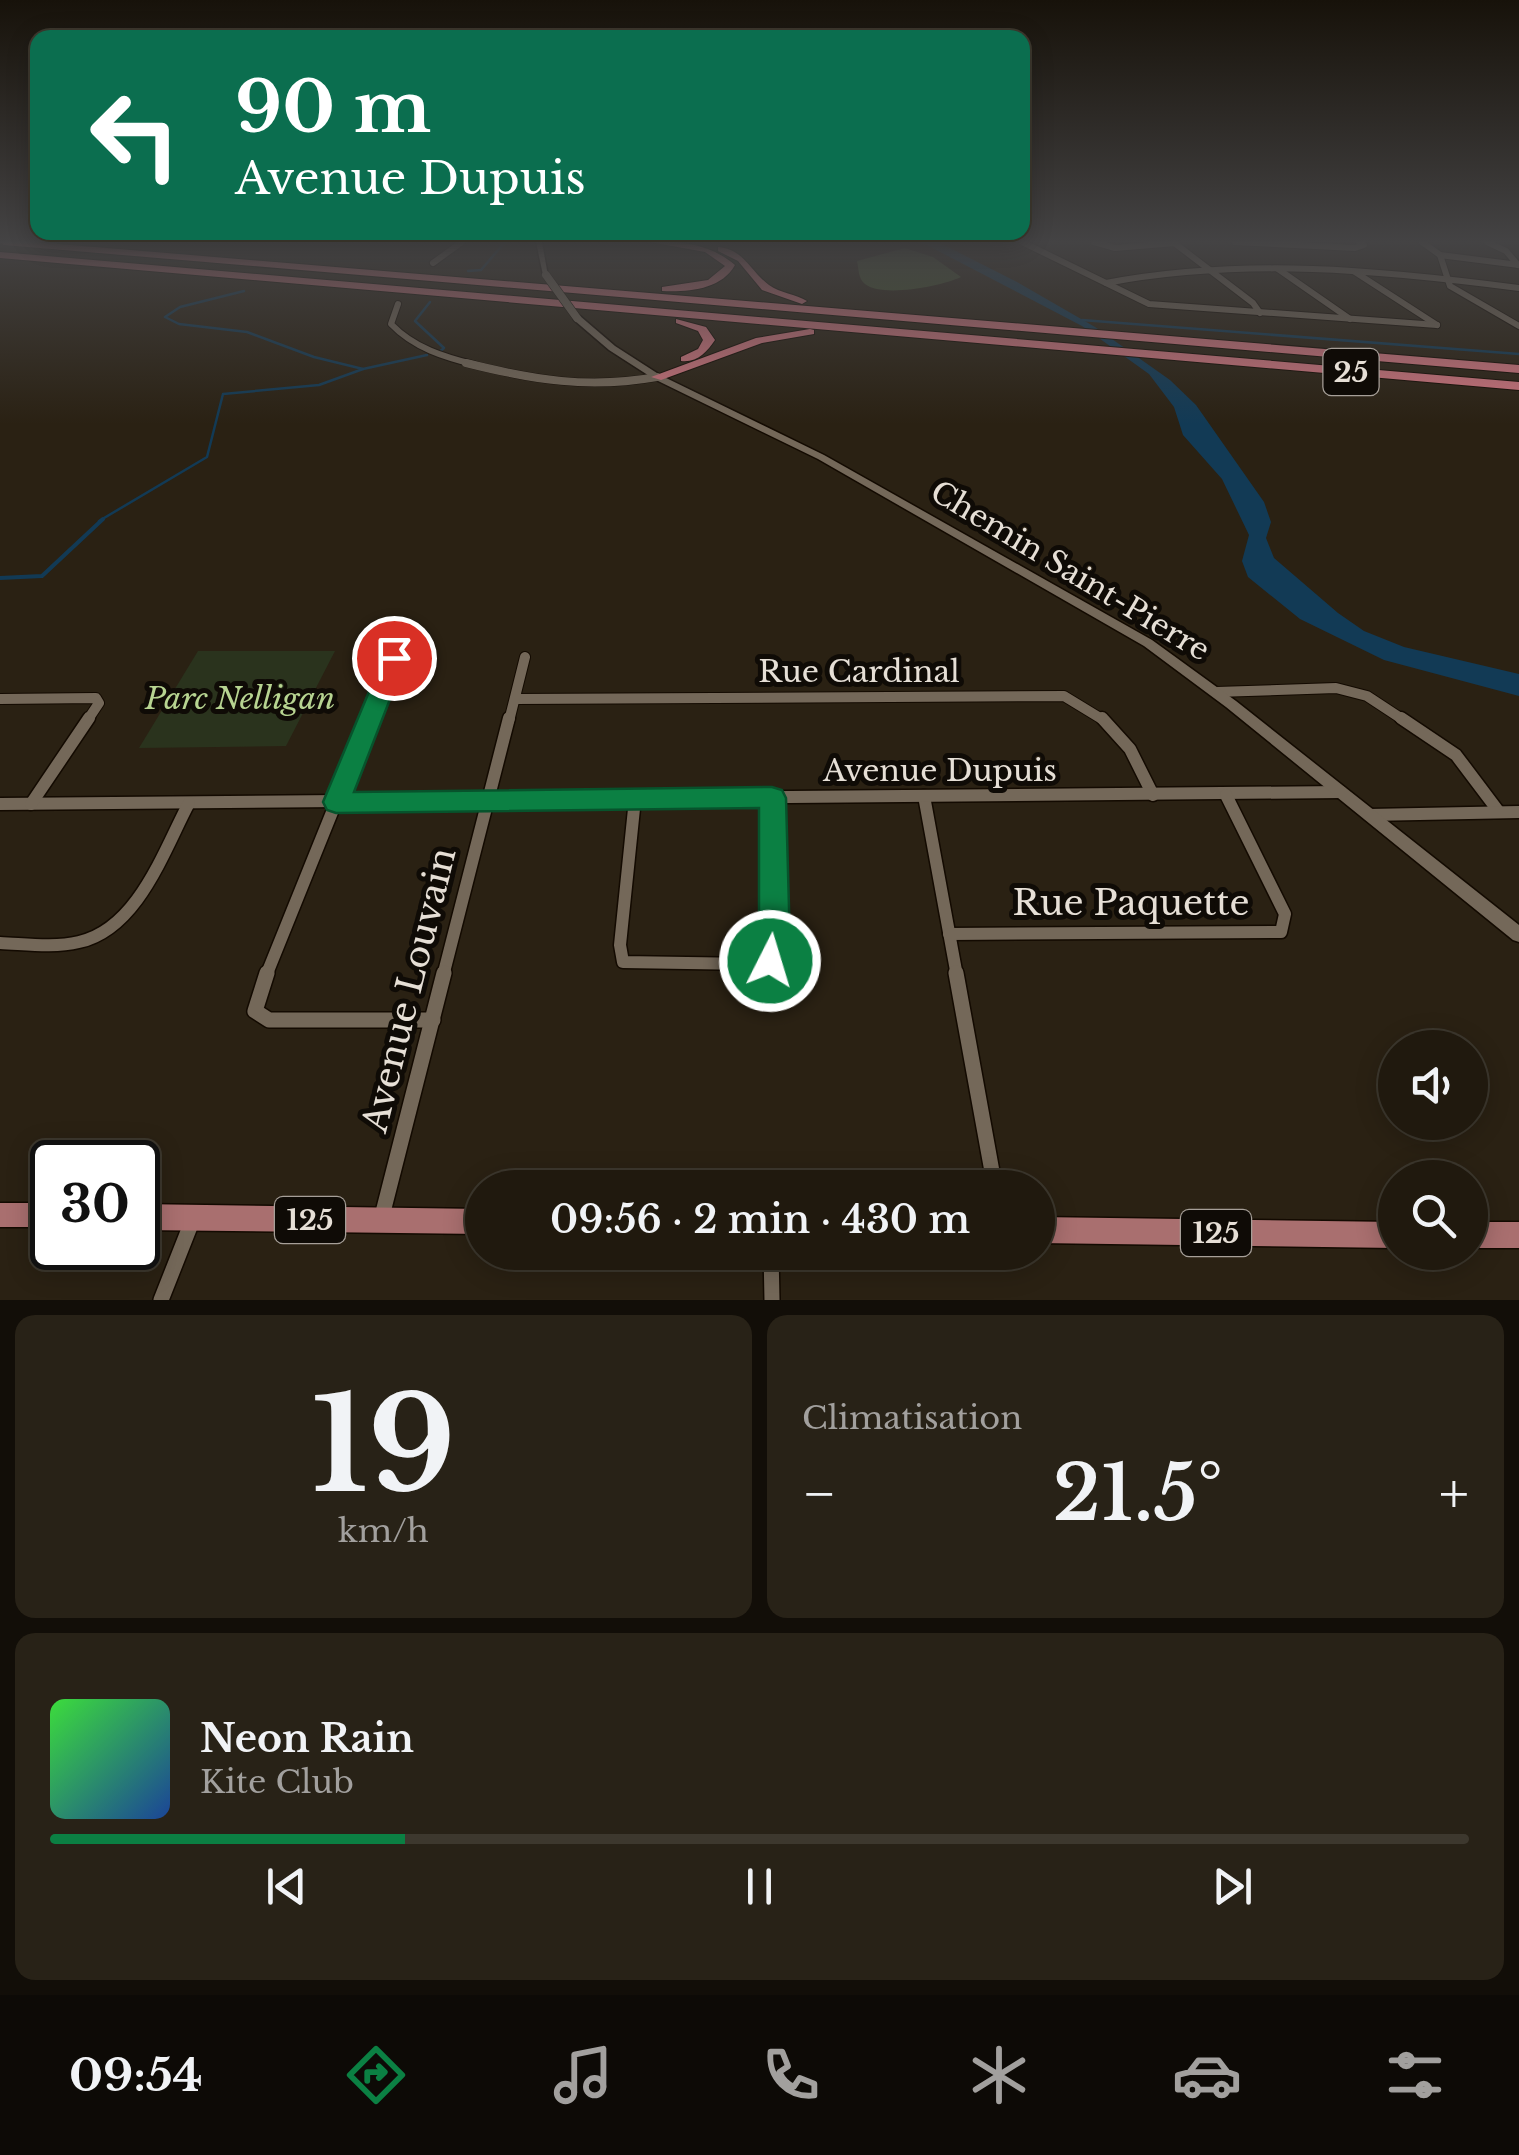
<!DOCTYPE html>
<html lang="fr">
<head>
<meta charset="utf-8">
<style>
	body { margin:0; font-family:"Libre Baskerville",serif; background:#282217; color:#f1f3f6; height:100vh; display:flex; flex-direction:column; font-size:38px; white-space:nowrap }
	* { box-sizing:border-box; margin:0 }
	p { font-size:32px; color:#a2a09e }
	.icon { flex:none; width:55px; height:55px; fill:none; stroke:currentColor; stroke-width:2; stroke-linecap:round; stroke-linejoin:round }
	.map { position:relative; height:1300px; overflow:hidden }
	.side { display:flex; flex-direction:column; gap:15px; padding:15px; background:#120e08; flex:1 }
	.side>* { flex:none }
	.banner { position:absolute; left:30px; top:30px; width:1000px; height:210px; border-radius:20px; box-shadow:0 5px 25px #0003,0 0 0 2px #3d382e; background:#0b6e4f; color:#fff; overflow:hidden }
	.tools { position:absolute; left:1378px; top:1030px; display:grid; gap:20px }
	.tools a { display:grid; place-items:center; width:110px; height:110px; border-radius:50%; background:#20190e; box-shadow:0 5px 25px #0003,0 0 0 2px #3d382e; font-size:50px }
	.speed { position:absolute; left:30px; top:1140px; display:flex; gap:20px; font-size:50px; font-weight:700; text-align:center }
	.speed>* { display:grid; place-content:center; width:130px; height:130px; border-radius:50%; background:#20190e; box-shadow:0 5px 25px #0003,0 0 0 2px #3d382e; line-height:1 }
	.speed .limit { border:5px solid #111; border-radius:15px; background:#fff; color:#111 }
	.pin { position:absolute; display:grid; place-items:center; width:85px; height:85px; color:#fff; margin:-42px; border:5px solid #fff; border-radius:50%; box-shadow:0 2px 10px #0007 }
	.me { position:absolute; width:110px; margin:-55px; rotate:5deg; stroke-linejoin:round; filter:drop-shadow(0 0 8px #0008) }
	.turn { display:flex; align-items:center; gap:35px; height:210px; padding:0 40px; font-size:45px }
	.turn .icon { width:130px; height:130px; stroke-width:2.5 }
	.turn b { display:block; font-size:70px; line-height:85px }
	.big { font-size:75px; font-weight:600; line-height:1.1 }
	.side .widget { flex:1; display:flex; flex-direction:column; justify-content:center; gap:15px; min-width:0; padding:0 35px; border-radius:20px; background:#282217 }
	.side .dial { align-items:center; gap:0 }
	.dial b { font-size:130px; line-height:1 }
	.song { display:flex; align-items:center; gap:30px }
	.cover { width:120px; height:120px; border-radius:15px; background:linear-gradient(135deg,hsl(120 70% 55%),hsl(220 70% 35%)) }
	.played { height:10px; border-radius:5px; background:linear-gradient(90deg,#0b8043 25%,#3d382e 25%) }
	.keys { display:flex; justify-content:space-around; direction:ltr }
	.heat { display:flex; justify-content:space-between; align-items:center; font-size:55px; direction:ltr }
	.side .tiles { flex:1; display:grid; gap:15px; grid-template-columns:1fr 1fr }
	.widget:last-child { grid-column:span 2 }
	.trip { position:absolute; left:465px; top:1170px; width:590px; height:100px; border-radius:50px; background:#20190e; box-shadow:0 5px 25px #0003,0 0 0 2px #3d382e; font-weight:600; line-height:100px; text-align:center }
	.tab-bar { display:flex; height:160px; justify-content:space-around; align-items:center; background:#0d0a06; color:#a2a09e }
	.tab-bar .icon { width:70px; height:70px }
	.tab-bar .on { color:#0b8043 }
	.tab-bar b { font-size:45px; color:#f1f3f6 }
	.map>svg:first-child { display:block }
	.green { fill:#2a331d }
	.forest { fill:#45562e }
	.water { fill:#123a55 }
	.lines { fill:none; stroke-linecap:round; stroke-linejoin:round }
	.stream-far1 { stroke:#123a55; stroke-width:2.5 }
	.stream { stroke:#123a55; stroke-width:4 }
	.minor-far4-casing { stroke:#130a01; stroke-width:8 }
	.minor-far3-casing { stroke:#130a01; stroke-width:9 }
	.minor-far2-casing { stroke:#130a01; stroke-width:12 }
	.minor-far1-casing { stroke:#130a01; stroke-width:15 }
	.minor-casing { stroke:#130a01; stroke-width:18 }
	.tertiary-casing { stroke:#130a01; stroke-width:3 }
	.primary-casing { stroke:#130a01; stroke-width:3 }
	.motorway-casing { stroke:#130a01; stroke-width:2 }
	.minor-far4 { stroke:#746859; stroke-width:6 }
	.minor-far3 { stroke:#746859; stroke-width:8 }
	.minor-far2 { stroke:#746859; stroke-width:10 }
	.minor-far1 { stroke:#746859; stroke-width:12 }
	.minor { stroke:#746859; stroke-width:15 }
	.tertiary { fill:#746859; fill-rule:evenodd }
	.primary { fill:#a96f6f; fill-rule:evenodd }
	.motorway { fill:#cd747d; fill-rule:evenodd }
	.tertiary-bridge-casing { stroke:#130a01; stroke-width:9; stroke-linecap:butt }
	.tertiary-bridge { stroke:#746859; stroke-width:8 }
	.route { fill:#0b8043; stroke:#07532c; stroke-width:2.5 }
	.labels { text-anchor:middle; stroke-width:10; stroke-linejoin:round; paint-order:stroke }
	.shield { fill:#0f0b06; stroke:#a69f98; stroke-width:2.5 }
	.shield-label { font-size:28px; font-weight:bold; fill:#e6dfd6 }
	.street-label { font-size:30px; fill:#e6dfd6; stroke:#0f0b06 }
	.park-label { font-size:30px; font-style:italic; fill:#b7d491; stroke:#0f0b06 }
	.near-street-label { font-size:35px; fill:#e6dfd6; stroke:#0f0b06 }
</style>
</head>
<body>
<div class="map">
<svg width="1519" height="1300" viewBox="0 0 1519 1300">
	<rect width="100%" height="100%" fill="#2a2113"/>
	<polygon class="green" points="198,651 335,651 286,746 139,748"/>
	<path class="forest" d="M 905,248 L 933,257 L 961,277 C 942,286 882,298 865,284 C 858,278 859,270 857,261 Z"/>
	<polygon class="water" points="921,242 938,242 1017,282 1095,327 1170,380 1196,405 1264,502 1271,522 1266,538 1274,558 1338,613 1364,631 1404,647 1519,674 1519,696 1384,660 1300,619 1248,577 1242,561 1249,535 1222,479 1183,435 1174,407 1149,374 1082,326"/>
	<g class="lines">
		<g class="stream-far1">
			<polyline points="468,271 481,270 505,242"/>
			<polyline points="244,291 180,307 165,317 179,324 247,332 314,357 363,369 427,355"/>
			<polyline points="430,302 415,321 444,348 438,353"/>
			<polyline points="1082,320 1519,354"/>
			<polyline points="99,521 207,457 223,394 319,385 363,369"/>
		</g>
		<polyline class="stream" points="0,578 42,576 103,519"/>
		<g class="minor-far4-casing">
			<g id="minor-far4">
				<polyline points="1022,242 1149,304 1437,325"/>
				<polyline points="1094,242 1115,248 1175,243"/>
				<polyline points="1173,242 1253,303 1260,313"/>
				<polyline points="1235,242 1355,248 1364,245 1359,242"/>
				<polyline points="1422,242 1440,255 1450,286 1519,326"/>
				<polyline points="1487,242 1506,251 1518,265"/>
				<polyline points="1440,255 1519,265"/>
				<polyline points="433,263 462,242"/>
				<polyline points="1278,269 1350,319"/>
				<polyline points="1355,272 1437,325"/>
				<path d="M 1106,283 C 1245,257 1380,270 1519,288"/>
				<path d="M 398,304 L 391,324 C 414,348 444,357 476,365"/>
			</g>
		</g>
		<g class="minor-far3-casing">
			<path id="minor-far3" d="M 466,363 C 534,380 588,389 657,377"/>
		</g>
		<g class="minor-far2-casing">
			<g id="minor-far2">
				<polyline points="1216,692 1336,688 1367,696 1405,721"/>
				<polyline points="0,699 96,698 99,703 87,721"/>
				<polyline points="515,699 1064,696 1105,721"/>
				<polyline points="369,721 394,658"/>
				<polyline points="509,721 525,657"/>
			</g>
		</g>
		<g class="minor-far1-casing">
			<g id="minor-far1">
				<polyline points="1102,718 1130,749 1153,795"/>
				<polyline points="1401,718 1456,755 1499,812"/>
				<polyline points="924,796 957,976"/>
				<polyline points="635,799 620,945 623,962 751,964 770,961 774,944 772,798"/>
				<polyline points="0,804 1341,792"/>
				<polyline points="31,804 89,718"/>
				<polyline points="1369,815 1519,812"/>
				<polyline points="949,934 1281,932 1285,914 1226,795"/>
				<path d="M 0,943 C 26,944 54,948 79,942 C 138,929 164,850 189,803"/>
				<polyline points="266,976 370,718"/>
				<polyline points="443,976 509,718"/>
			</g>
		</g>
		<g class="minor-casing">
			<g id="minor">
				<polyline points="267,973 255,1011 269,1020 433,1020"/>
				<polyline points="956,973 995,1188"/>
				<polyline points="381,1220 444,973"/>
				<polyline points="771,1252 772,1300"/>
				<polyline points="161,1300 193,1219"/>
			</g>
		</g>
		<g class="tertiary-casing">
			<g id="tertiary">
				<polygon points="536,242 542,242 548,276 543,275"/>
				<polygon points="574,316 580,316 615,346 660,375 824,455 1152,640 1236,701 1519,925 1519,942 1513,940 1226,707 1144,646 818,459 654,379 609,350 574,320"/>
			</g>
		</g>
		<g class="primary-casing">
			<g id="primary">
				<rect x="0" y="1203" width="52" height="24"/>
				<polygon points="138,1204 482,1209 482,1234 138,1230"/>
				<polygon points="1038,1217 1395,1222 1395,1248 1038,1243"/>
				<rect x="1470" y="1222" width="49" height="26"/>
			</g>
		</g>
		<g class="motorway-casing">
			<g id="motorway">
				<polygon points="0,242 34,242 1519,365 1519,373 4,245"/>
				<path d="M 650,242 C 682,241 710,244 735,265 C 721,290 688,292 662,291 L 662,287 L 708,280 L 725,266 L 705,252 Z"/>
				<path d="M 718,247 C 744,249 750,271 769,285 C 780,293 796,294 807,301 L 802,304 L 762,290 L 738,261 L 718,251 Z"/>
				<polygon points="0,252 1519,382 1519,390 0,258"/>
				<path d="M 676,319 L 706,327 L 715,340 C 707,352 697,363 681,361 L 681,357 L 698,349 L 703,340 L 698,331 L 676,323 Z"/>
				<polygon points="810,329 814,330 814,334 762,343 661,380 651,377 756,338"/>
			</g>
		</g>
		<use href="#minor-far4" class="minor-far4"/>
		<use href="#minor-far3" class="minor-far3"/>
		<use href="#minor-far2" class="minor-far2"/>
		<use href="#minor-far1" class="minor-far1"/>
		<use href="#minor" class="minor"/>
		<use href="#tertiary" class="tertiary"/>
		<use href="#primary" class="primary"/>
		<use href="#motorway" class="motorway"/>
		<g class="tertiary-bridge-casing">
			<polyline id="tertiary-bridge" points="546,275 577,318"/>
		</g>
		<use href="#tertiary-bridge" class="tertiary-bridge"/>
	</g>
	<linearGradient id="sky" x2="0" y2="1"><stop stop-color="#17120a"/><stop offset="0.57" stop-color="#444344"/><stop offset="1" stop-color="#444344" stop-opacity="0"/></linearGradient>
	<rect width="1519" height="424" fill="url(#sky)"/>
	<polygon class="route" points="394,650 406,658 354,792 772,787 782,790 786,798 790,944 781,971 770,975 759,971 755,961 759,944 759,808 336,813 327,810 323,802 383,658"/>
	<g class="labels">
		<g class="shield">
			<rect x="1323.5" y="349" width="55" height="46" rx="8"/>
			<rect x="275" y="1197" width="70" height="46" rx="8"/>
			<rect x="1181" y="1210" width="70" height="46" rx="8"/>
		</g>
		<g class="shield-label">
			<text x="1351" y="382">25</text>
			<text x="310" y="1230">125</text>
			<text x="1216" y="1243">125</text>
		</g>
		<g class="street-label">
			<text transform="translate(1070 571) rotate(31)" y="10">Chemin Saint-Pierre</text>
			<text x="859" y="682">Rue Cardinal</text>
			<text x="940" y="781">Avenue Dupuis</text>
		</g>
		<g class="park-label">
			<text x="240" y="709">Parc Nelligan</text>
		</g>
		<g class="near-street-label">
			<text x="1131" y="915">Rue Paquette</text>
			<text transform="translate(409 990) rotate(-76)" y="12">Avenue Louvain</text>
		</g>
	</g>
</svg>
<div class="tools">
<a><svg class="icon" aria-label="sound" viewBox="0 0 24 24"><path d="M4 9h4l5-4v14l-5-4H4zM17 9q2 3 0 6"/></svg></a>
<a><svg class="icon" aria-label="search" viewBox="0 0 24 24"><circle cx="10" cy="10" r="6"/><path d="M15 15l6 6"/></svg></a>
</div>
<div class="speed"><div class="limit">30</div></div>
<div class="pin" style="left:394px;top:658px;background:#d93025"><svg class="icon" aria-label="arrive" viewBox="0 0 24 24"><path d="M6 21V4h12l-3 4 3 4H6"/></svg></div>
<svg class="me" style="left:770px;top:961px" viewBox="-20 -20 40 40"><circle r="17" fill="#0b8043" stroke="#fff" stroke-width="3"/><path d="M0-11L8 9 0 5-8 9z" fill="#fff"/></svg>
<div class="trip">09:56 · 2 min · 430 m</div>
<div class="banner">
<div class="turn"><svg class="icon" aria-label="left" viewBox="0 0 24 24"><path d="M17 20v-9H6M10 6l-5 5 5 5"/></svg><div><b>90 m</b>Avenue Dupuis</div></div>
</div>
</div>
<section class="side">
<div class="tiles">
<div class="widget dial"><b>19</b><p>km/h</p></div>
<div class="widget"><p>Climatisation</p>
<div class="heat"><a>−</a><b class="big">21.5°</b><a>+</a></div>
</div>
<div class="widget">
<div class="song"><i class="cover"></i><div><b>Neon Rain</b><p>Kite Club</p></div></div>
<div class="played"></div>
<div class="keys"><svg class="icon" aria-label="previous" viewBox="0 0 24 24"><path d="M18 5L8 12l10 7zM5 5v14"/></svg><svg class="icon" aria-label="pause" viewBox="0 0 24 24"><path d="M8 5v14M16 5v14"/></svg><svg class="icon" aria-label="next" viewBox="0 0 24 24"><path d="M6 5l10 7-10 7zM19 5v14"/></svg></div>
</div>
</div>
</section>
<nav class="tab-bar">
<b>09:54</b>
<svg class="icon on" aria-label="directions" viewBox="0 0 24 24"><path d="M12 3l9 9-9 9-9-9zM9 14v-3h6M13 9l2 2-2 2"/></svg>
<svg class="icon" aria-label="music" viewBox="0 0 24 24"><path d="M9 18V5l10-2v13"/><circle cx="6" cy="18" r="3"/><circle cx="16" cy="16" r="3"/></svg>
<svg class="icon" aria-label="phone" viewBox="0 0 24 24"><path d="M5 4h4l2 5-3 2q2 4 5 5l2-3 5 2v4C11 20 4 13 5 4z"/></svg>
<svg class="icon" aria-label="climate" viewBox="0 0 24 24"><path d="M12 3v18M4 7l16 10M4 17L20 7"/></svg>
<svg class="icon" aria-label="car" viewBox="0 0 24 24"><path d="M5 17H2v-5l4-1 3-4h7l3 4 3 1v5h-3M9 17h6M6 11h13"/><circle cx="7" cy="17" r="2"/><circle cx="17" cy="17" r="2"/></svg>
<svg class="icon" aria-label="filters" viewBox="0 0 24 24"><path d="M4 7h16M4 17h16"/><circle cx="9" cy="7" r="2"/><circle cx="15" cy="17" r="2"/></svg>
</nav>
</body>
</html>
